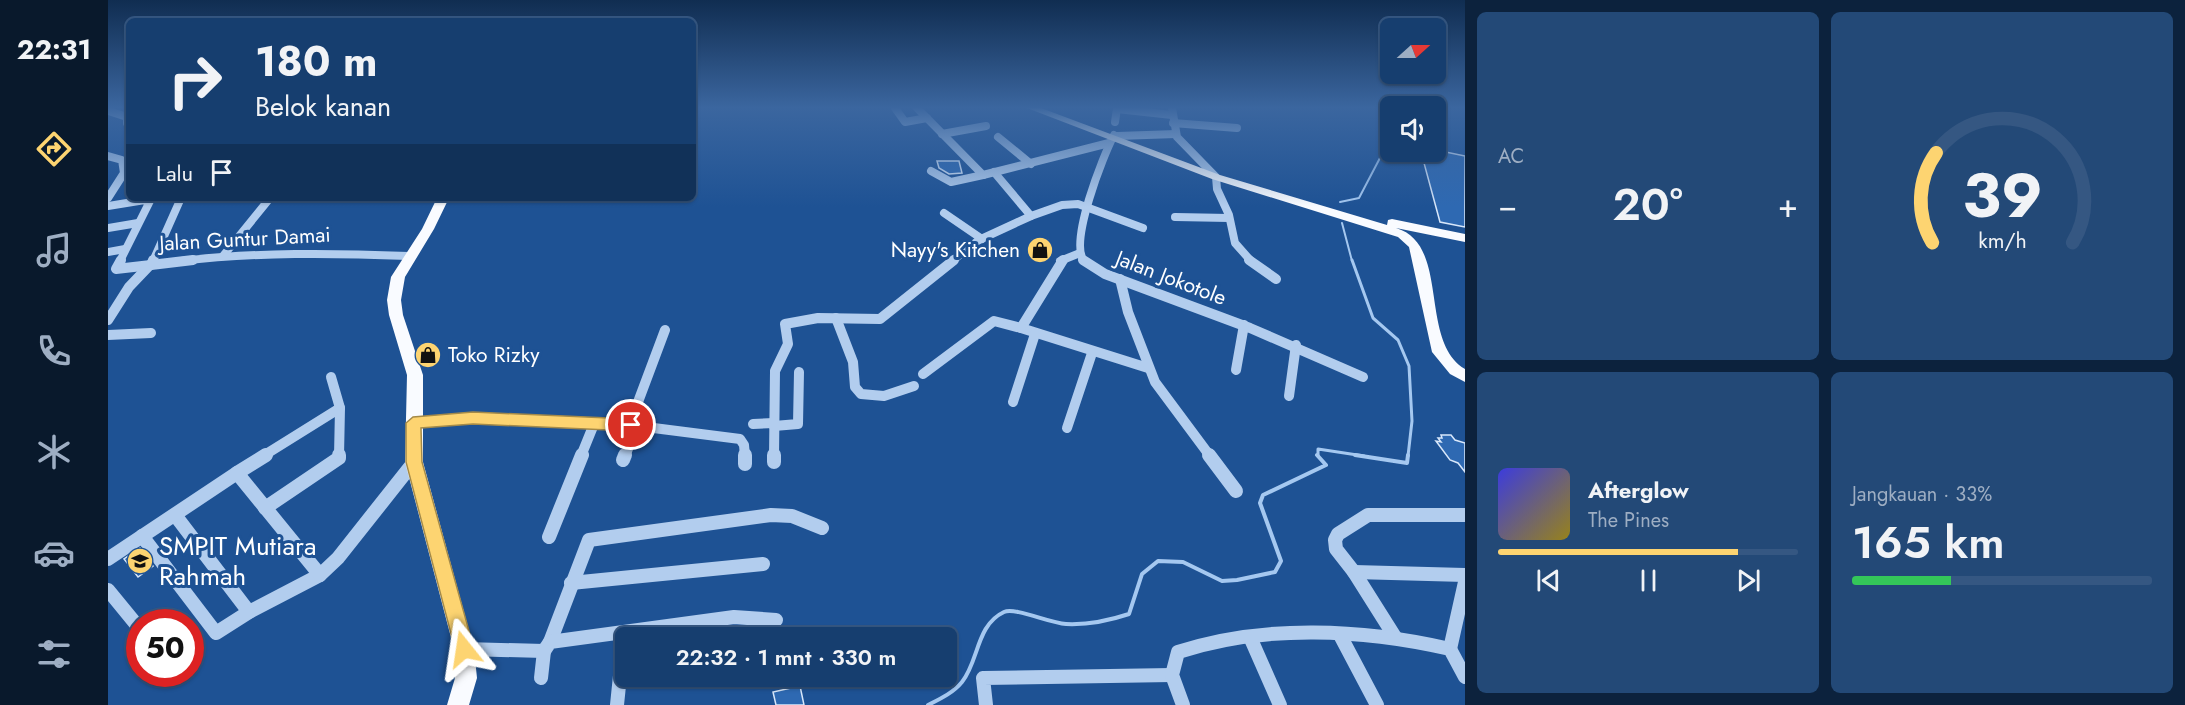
<!DOCTYPE html>
<html lang="id">
<head>
<meta charset="utf-8">
<style>
	body { margin:0; font-family:Jost,sans-serif; background:#234977; color:#f1f3f6; height:100vh; display:flex; flex-direction:column; font-size:22px; white-space:nowrap }
	* { box-sizing:border-box; margin:0 }
	p { font-size:20px; color:#9eaec3 }
	.icon { flex:none; width:33px; height:33px; fill:none; stroke:currentColor; stroke-width:2; stroke-linecap:round; stroke-linejoin:round }
	.map { position:relative; flex:1; overflow:hidden }
	.drawer { display:flex; flex-direction:column; gap:12px; padding:12px; background:#0c223d; width:720px }
	.drawer>* { flex:none }
	.guide { position:absolute; left:18px; top:18px; width:570px; height:183px; border-radius:9px; box-shadow:0 2px 4px #0004,0 0 0 2px #355782; background:#163e6f; color:#f1f3f6; overflow:hidden }
	.needle { width:39px; rotate:69deg }
	.tools { position:absolute; left:1272px; top:18px; display:grid; gap:12px }
	.tools a { display:grid; place-items:center; width:66px; height:66px; border-radius:9px; background:#163e6f; box-shadow:0 2px 4px #0004,0 0 0 2px #355782; font-size:30px }
	.speed { position:absolute; left:18px; top:609px; display:flex; gap:12px; font-size:30px; font-weight:700; text-align:center }
	.speed>* { display:grid; place-content:center; width:78px; height:78px; border-radius:50%; background:#163e6f; box-shadow:0 2px 4px #0004,0 0 0 2px #355782; line-height:1 }
	.speed .limit { border:9px solid #d22; background:#fff; color:#111 }
	.pin { position:absolute; display:grid; place-items:center; width:51px; height:51px; color:#fff; margin:-26px; border:3px solid #fff; border-radius:50%; box-shadow:0 2px 6px #0007 }
	.me { position:absolute; width:66px; margin:-33px; rotate:345deg; stroke-linejoin:round; filter:drop-shadow(0 0 4px #0008) }
	.turn { display:flex; align-items:center; gap:21px; height:126px; padding:0 30px; font-size:27px }
	.turn .icon { width:78px; height:78px; stroke-width:2.5 }
	.turn b { display:block; font-size:42px; line-height:51px }
	.then { display:flex; align-items:center; height:57px; padding:0 30px; background:#0003; gap:12px; font-size:22px }
	.big { font-size:45px; font-weight:600; line-height:1.1 }
	.drawer .card { flex:1; display:flex; flex-direction:column; justify-content:center; gap:9px; min-width:0; padding:0 21px; border-radius:9px; background:#234977 }
	.drawer .dial { align-items:center; gap:0 }
	.dial svg { height:156px; overflow:visible; fill:none; stroke:#355782; stroke-width:7; stroke-linecap:round; text-anchor:middle }
	.dial text { fill:#f1f3f6; stroke:none }
	.song { display:flex; align-items:center; gap:18px }
	.cover { width:72px; height:72px; border-radius:9px; background:linear-gradient(135deg,hsl(240 70% 55%),hsl(50 70% 35%)) }
	.played { height:6px; border-radius:3px; background:linear-gradient(90deg,#fdd471 80%,#355782 80%) }
	.keys { display:flex; justify-content:space-around; direction:ltr }
	.heat { display:flex; justify-content:space-between; align-items:center; font-size:33px; direction:ltr }
	.charge { height:9px; border-radius:4px; background:linear-gradient(90deg,#34c759 33%,#355782 0) }
	.drawer .tiles { flex:1; display:grid; gap:12px; grid-template-columns:repeat(2,1fr) }
	.trip { position:absolute; left:507px; top:627px; width:342px; height:60px; border-radius:9px; background:#163e6f; box-shadow:0 2px 4px #0004,0 0 0 2px #355782; font-weight:600; line-height:60px; text-align:center }
	main { display:flex; flex:1; min-height:0 }
	.dock { display:flex; flex-direction:column; width:108px; justify-content:space-around; align-items:center; background:#09192c; color:#9eaec3 }
	.dock .icon { width:42px; height:42px }
	.dock .active { color:#fdd471 }
	.dock b { font-size:27px; color:#f1f3f6 }
	.map>svg:first-child { display:block }
	.lines { fill:none; stroke-linecap:round; stroke-linejoin:round }
	.stream-far2 { stroke:#a5c8f0; stroke-width:2 }
	.stream-far1 { stroke:#a5c8f0; stroke-width:3 }
	.stream { stroke:#a5c8f0; stroke-width:4 }
	.building { fill:#2e69b2; stroke:#d8e7fa; stroke-width:1.5 }
	.minor-far2 { stroke:#b2cdee; stroke-width:8 }
	.minor-far1 { stroke:#b2cdee; stroke-width:10 }
	.minor { stroke:#b2cdee; stroke-width:14 }
	.major { fill:#f9fbff; fill-rule:evenodd }
	.route { fill:#fdd471; stroke:#a48a49; stroke-width:1.5 }
	.labels { text-anchor:middle; stroke-width:6; stroke-linejoin:round; paint-order:stroke }
	.street-label { font-size:21px; fill:#fff; stroke:#1e5294 }
	.poi-label { font-size:21px; fill:#fff; stroke:#1e5294; text-anchor:end }
	.near-poi-label { font-size:26px; fill:#fff; stroke:#1e5294; text-anchor:start }
</style>
</head>
<body>
<main>
<nav class="dock">
<b>22:31</b>
<svg class="icon active" aria-label="directions" viewBox="0 0 24 24"><path d="M12 3l9 9-9 9-9-9zM9 14v-3h6M13 9l2 2-2 2"/></svg>
<svg class="icon" aria-label="music" viewBox="0 0 24 24"><path d="M9 18V5l10-2v13"/><circle cx="6" cy="18" r="3"/><circle cx="16" cy="16" r="3"/></svg>
<svg class="icon" aria-label="phone" viewBox="0 0 24 24"><path d="M5 4h4l2 5-3 2q2 4 5 5l2-3 5 2v4C11 20 4 13 5 4z"/></svg>
<svg class="icon" aria-label="climate" viewBox="0 0 24 24"><path d="M12 3v18M4 7l16 10M4 17L20 7"/></svg>
<svg class="icon" aria-label="car" viewBox="0 0 24 24"><path d="M5 17H2v-5l4-1 3-4h7l3 4 3 1v5h-3M9 17h6M6 11h13"/><circle cx="7" cy="17" r="2"/><circle cx="17" cy="17" r="2"/></svg>
<svg class="icon" aria-label="filters" viewBox="0 0 24 24"><path d="M4 7h16M4 17h16"/><circle cx="9" cy="7" r="2"/><circle cx="15" cy="17" r="2"/></svg>
</nav>
<div class="map">
<svg width="1357" height="705" viewBox="0 0 1357 705">
	<rect width="100%" height="100%" fill="#1e5294"/>
	<g class="lines">
		<g class="stream-far2">
			<polyline points="1276,108 1282,131"/>
			<polyline points="1232,202 1251,198 1273,156 1282,131"/>
			<polyline points="1234,223 1244,261"/>
		</g>
		<g class="stream-far1">
			<polyline points="1244,260 1265,318 1290,340 1301,366 1304,421 1300,456"/>
			<polyline points="1210,456 1210,449 1256,456"/>
		</g>
		<g class="stream">
			<polyline points="1247,455 1299,463 1300,455"/>
			<path d="M 820,705 C 832,699 845,693 854,682 C 871,661 868,625 896,612 C 907,607 941,623 958,624 C 980,625 1000,621 1021,614 L 1034,574 L 1050,561 L 1075,562 L 1114,581 L 1129,580 L 1167,572 L 1173,561 L 1152,503 L 1155,495 L 1218,465 L 1209,455"/>
		</g>
	</g>
	<g class="building">
		<polygon points="1328,150 1357,156 1357,227 1332,222 1313,152"/>
		<polygon points="829,161 851,161 854,173 841,174 831,168"/>
		<polygon points="1333,435 1343,435 1347,440 1357,443 1357,472 1350,463 1342,460 1328,441 1333,442 1330,438 1334,438"/>
		<polygon points="32,548 45,566 30,577 16,559"/>
		<polygon points="692,686 696,705 668,705 665,692"/>
	</g>
	<g class="lines">
		<g class="minor-far2">
			<polyline points="2,108 1,111 19,117 19,123"/>
			<polyline points="787,108 797,122 819,118"/>
			<polyline points="809,108 875,175 1001,143"/>
			<polyline points="1064,108 1069,137 1108,177 1109,189 1121,215 1127,243 1143,261"/>
			<polyline points="1009,109 1064,115"/>
			<polyline points="1007,122 1009,108"/>
			<polyline points="1065,123 1129,128"/>
			<polyline points="834,134 878,126"/>
			<polyline points="1009,136 1068,134"/>
			<polyline points="890,137 923,164"/>
			<polyline points="0,156 14,160 16,173 0,198"/>
			<polyline points="823,171 843,182 875,175"/>
			<polyline points="0,206 43,199 12,261"/>
			<polyline points="836,213 874,239"/>
			<polyline points="923,216 954,205 970,204 1035,228"/>
			<polyline points="1067,217 1121,218"/>
			<polyline points="0,228 30,223"/>
			<polyline points="0,252 17,249"/>
			<polyline points="115,256 162,198"/>
			<polyline points="45,261 73,198"/>
			<path d="M 73,261 C 149,252 225,253 301,256"/>
			<polyline points="844,261 871,240 923,216 886,172"/>
			<polyline points="952,261 972,253"/>
			<path d="M 976,261 C 961,242 995,156 1006,135"/>
		</g>
		<g class="minor-far1">
			<polyline points="13,260 8,269 43,265"/>
			<polyline points="45,260 43,265 85,260"/>
			<polyline points="955,260 913,328 1040,368"/>
			<polyline points="975,260 997,274 1142,328 1255,377"/>
			<polyline points="1141,260 1168,279"/>
			<polyline points="1012,279 1020,312 1047,382 1102,456"/>
			<polyline points="728,318 745,362 747,387 753,394 776,396 806,386"/>
			<polyline points="0,320 21,287 42,265"/>
			<polyline points="0,335 43,333"/>
			<polyline points="1128,370 1136,325"/>
			<polyline points="815,374 886,321 913,328"/>
			<polyline points="223,377 232,408 231,456"/>
			<polyline points="1181,396 1188,345"/>
			<polyline points="905,402 927,334"/>
			<polyline points="305,423 365,418 521,426 557,330"/>
			<polyline points="645,424 666,423"/>
			<polyline points="522,425 632,439 636,445 637,456"/>
			<polyline points="666,426 690,424 691,372"/>
			<polyline points="959,428 984,353"/>
			<polyline points="155,456 232,408"/>
			<polyline points="473,456 486,424"/>
			<polyline points="517,456 529,427"/>
			<polyline points="666,456 667,371 680,344 677,324 710,318 772,319 846,260"/>
		</g>
		<g class="minor">
			<polyline points="637,455 637,464"/>
			<polyline points="1101,455 1128,491"/>
			<polyline points="515,460 517,455"/>
			<polyline points="666,462 666,455"/>
			<polyline points="129,473 158,455"/>
			<polyline points="157,508 231,458 231,455"/>
			<polyline points="67,515 141,612"/>
			<polyline points="34,536 108,633 141,612 212,575"/>
			<polyline points="441,537 474,455"/>
			<polyline points="0,559 129,473 212,575 230,558 306,462"/>
			<polyline points="1246,572 1357,575"/>
			<polyline points="463,583 655,564"/>
			<polyline points="0,590 32,629"/>
			<polyline points="1232,635 1269,705"/>
			<polyline points="1142,637 1172,705"/>
			<polyline points="1287,637 1246,572 1228,549 1227,540 1230,534 1260,515 1357,515"/>
			<polyline points="442,642 481,540 663,515 684,516 714,528"/>
			<polyline points="356,649 436,651 442,642 626,617 668,620"/>
			<polyline points="1342,649 1357,582"/>
			<polyline points="433,678 436,651"/>
			<polyline points="509,705 513,666"/>
			<polyline points="878,705 875,678 1064,675"/>
			<path d="M 1075,705 L 1064,675 L 1070,652 C 1156,624 1255,629 1342,649 L 1357,677"/>
		</g>
		<g class="major">
			<path d="M 919,108 L 933,108 L 1112,175 L 1279,225 L 1280,220 L 1284,219 L 1357,234 L 1357,242 L 1288,228 C 1343,244 1310,341 1357,369 L 1357,382 L 1342,374 L 1324,352 L 1301,247 L 1290,237 L 1104,179 Z"/>
			<polygon points="329,198 341,198 326,229 297,277 293,300 295,315 315,375 315,462 366,649 369,678 361,705 339,705 347,678 346,649 297,462 299,375 281,315 279,300 283,277 314,229"/>
		</g>
	</g>
	<linearGradient id="sky" x2="0" y2="1"><stop stop-color="#102d51"/><stop offset="0.52" stop-color="#3b669f"/><stop offset="1" stop-color="#3b669f" stop-opacity="0"/></linearGradient>
	<rect width="1357" height="207" fill="url(#sky)"/>
	<polygon class="route" points="365,412 523,419 530,425 523,431 365,424 313,428 314,462 366,649 363,655 356,658 350,655 347,649 298,462 298,423 305,417"/>
	<defs>
		<g id="shop-disc" transform="scale(1.35)"><circle r="9.5" fill="#fdd471" stroke="#1e5294"/><path d="M-5-2.5h2.3a2.7 3.5 0 0 1 5.4 0H5L5.5 6h-11ZM-1.5-2.5h3a1.5 2.3 0 0 0-3 0Z" fill="#111"/></g>
		<g id="school-disc" transform="scale(1.35)"><circle r="9.5" fill="#fdd471" stroke="#1e5294"/><path d="M0-5L7-2L0 1L-7-2ZM-4 1L0 2.5L4 1V4Q0 6-4 4Z" fill="#111"/></g>
	</defs>
	<g fill-rule="evenodd">
		<use href="#shop-disc" x="932" y="250"/>
		<use href="#shop-disc" x="320" y="355"/>
		<use href="#school-disc" x="32" y="561"/>
	</g>
	<g class="labels">
		<g class="street-label">
			<text transform="translate(137 239) rotate(-3)" y="7">Jalan Guntur Damai</text>
			<text transform="translate(1063 278) rotate(21)" y="7">Jalan Jokotole</text>
		</g>
		<g class="poi-label">
			<text x="912" y="257">Nayy's Kitchen</text>
			<text x="340" y="362" text-anchor="start">Toko Rizky</text>
		</g>
		<g class="near-poi-label">
			<text x="51" y="555">SMPIT Mutiara<tspan x="51" dy="30">Rahmah</tspan></text>
		</g>
	</g>
</svg>
<div class="tools">
<a><svg class="needle" viewBox="-14 -14 28 28"><path d="M0-13l5 13h-10z" fill="#e53935"/><path d="M0 13l5-13h-10z" fill="#9eaec3"/></svg></a>
<a><svg class="icon" aria-label="sound" viewBox="0 0 24 24"><path d="M4 9h4l5-4v14l-5-4H4zM17 9q2 3 0 6"/></svg></a>
</div>
<div class="speed"><div class="limit">50</div></div>
<div class="pin" style="left:523px;top:425px;background:#d93025"><svg class="icon" aria-label="arrive" viewBox="0 0 24 24"><path d="M6 21V4h12l-3 4 3 4H6"/></svg></div>
<svg class="me" style="left:356px;top:649px" viewBox="-20 -20 40 40"><path d="M0-17L14 15 0 8-14 15z" fill="#fdd471" stroke="#fff" stroke-width="4"/></svg>
<div class="trip">22:32 · 1 mnt · 330 m</div>
<div class="guide">
<div class="turn"><svg class="icon" aria-label="right" viewBox="0 0 24 24"><path d="M7 20v-9h11M14 6l5 5-5 5"/></svg><div><b>180 m</b>Belok kanan</div></div>
<div class="then">Lalu<svg class="icon" aria-label="arrive" viewBox="0 0 24 24"><path d="M6 21V4h12l-3 4 3 4H6"/></svg></div>
</div>
</div>
<section class="drawer">
<div class="tiles">
<div class="card"><p>AC</p>
<div class="heat"><a>−</a><b class="big">20°</b><a>+</a></div>
</div>
<div class="card dial"><svg viewBox="0 0 100 80">
<path d="M14 69A42 42 0 1 1 86 69"/>
<path d="M14 69A42 42 0 0 1 16 23" stroke="#fdd471"/>
<text x="50" y="56" font-size="32" font-weight="700">39</text>
<text x="50" y="72" font-size="11">km/h</text>
</svg></div>
<div class="card">
<div class="song"><i class="cover"></i><div><b>Afterglow</b><p>The Pines</p></div></div>
<div class="played"></div>
<div class="keys"><svg class="icon" aria-label="previous" viewBox="0 0 24 24"><path d="M18 5L8 12l10 7zM5 5v14"/></svg><svg class="icon" aria-label="pause" viewBox="0 0 24 24"><path d="M8 5v14M16 5v14"/></svg><svg class="icon" aria-label="next" viewBox="0 0 24 24"><path d="M6 5l10 7-10 7zM19 5v14"/></svg></div>
</div>
<div class="card"><p>Jangkauan · 33%</p><b class="big">165 km</b><div class="charge"></div></div>
</div>
</section>
</main>
</body>
</html>
